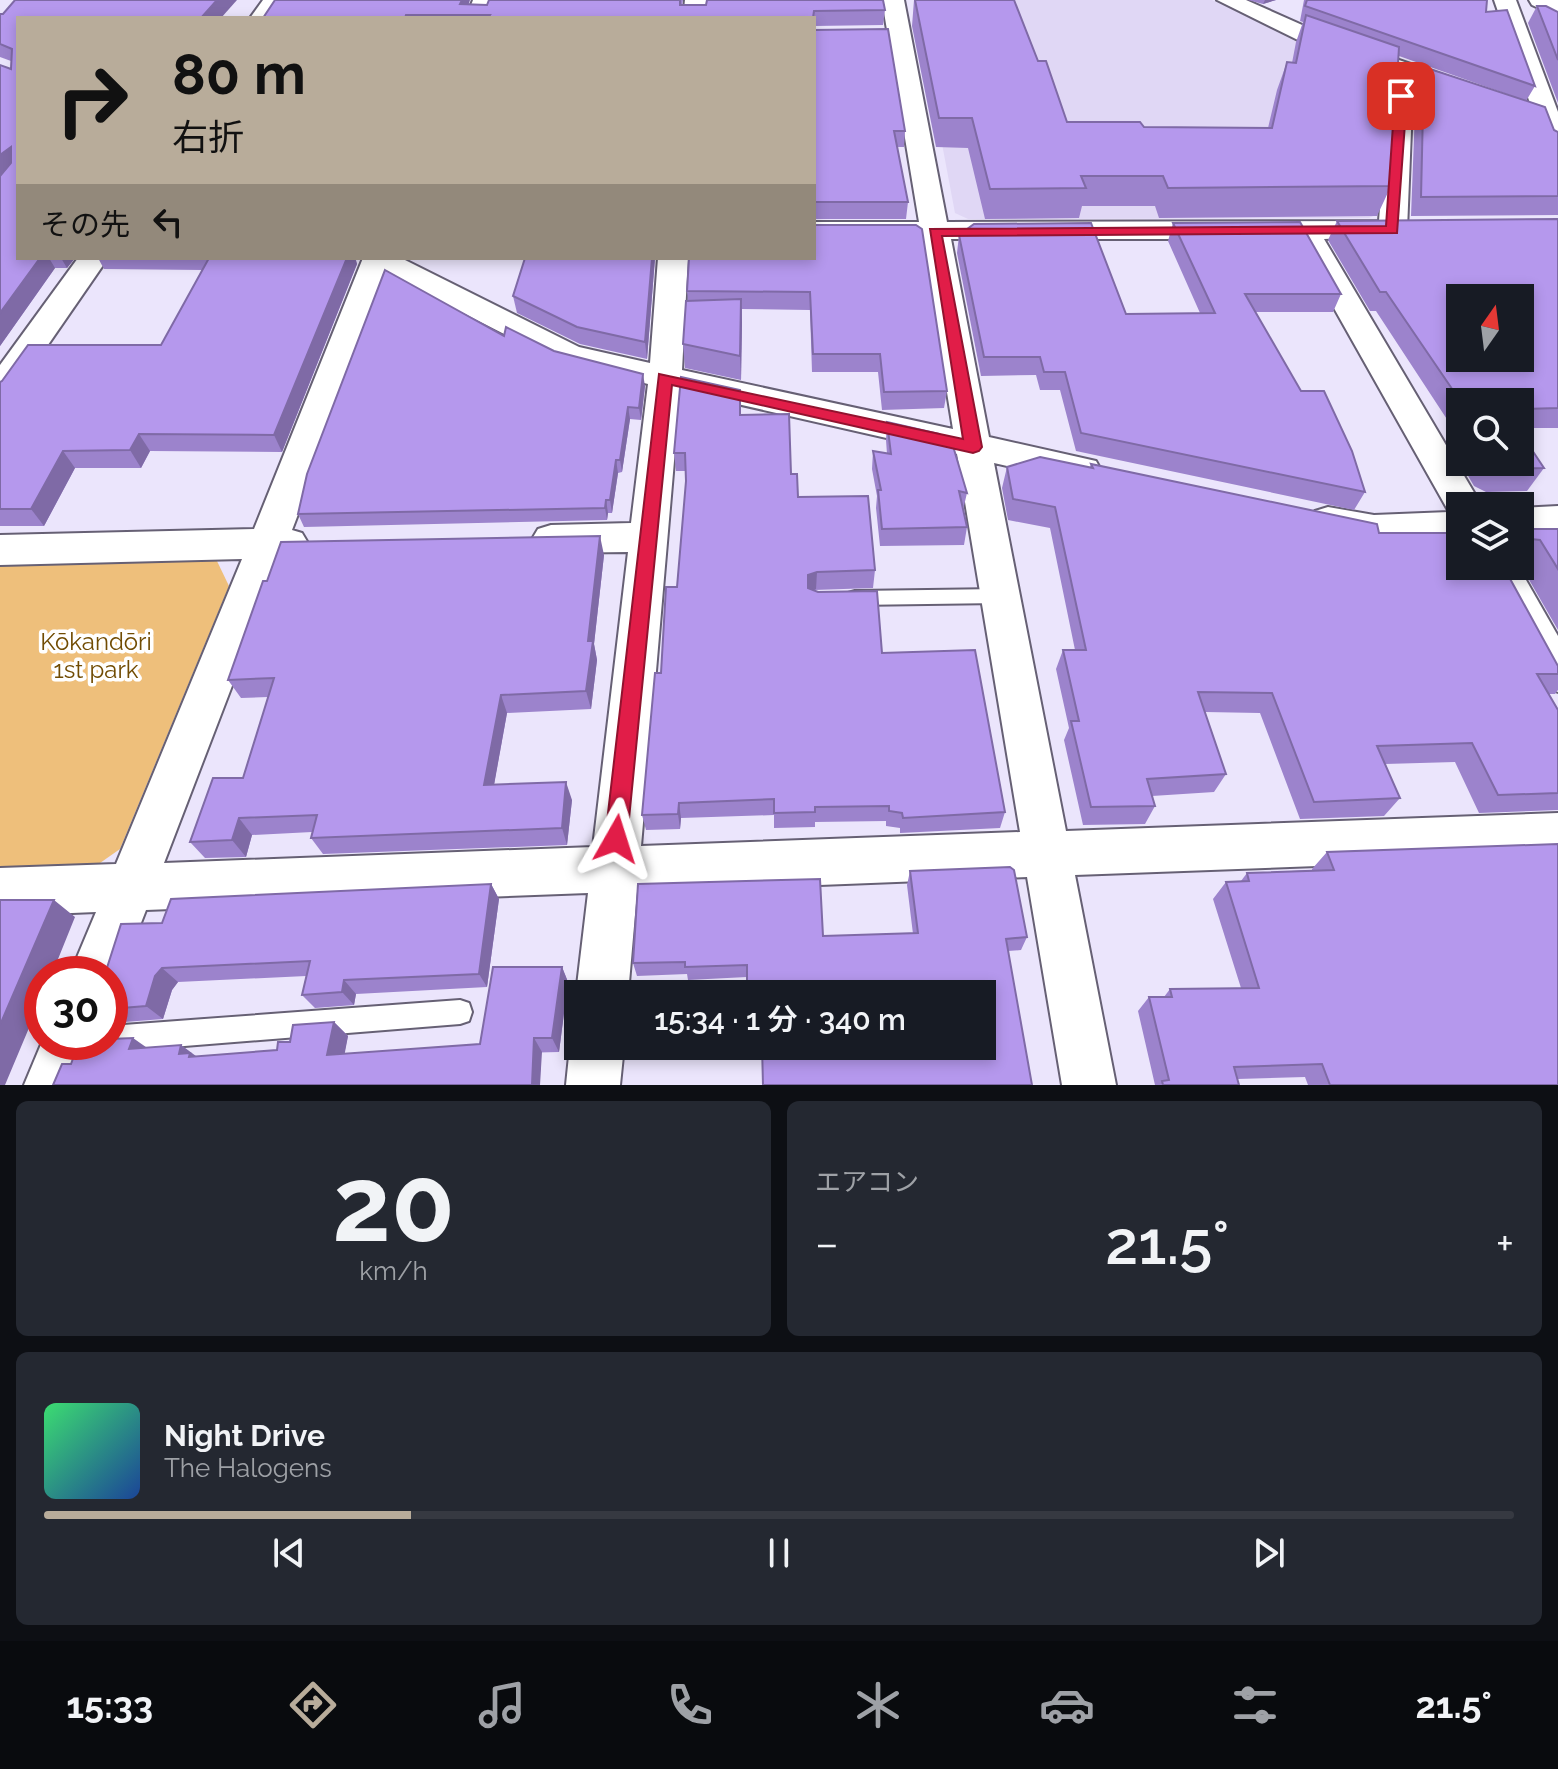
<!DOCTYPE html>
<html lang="ja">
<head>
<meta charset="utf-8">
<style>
	body { margin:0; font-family:Raleway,"Noto Sans JP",sans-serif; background:#242831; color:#f1f3f6; height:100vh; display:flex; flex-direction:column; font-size:30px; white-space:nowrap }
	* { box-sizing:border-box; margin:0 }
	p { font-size:26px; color:#9ea1a6 }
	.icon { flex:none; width:44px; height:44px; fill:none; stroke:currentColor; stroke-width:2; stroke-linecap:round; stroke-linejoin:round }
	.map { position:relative; height:1085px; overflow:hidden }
	.sheet { display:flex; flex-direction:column; gap:16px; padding:16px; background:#0d0f14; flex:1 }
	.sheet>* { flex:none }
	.guide { position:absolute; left:16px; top:16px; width:800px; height:244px; border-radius:0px; box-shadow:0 4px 12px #0003; background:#b8ac9a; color:#111; overflow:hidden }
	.needle { width:52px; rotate:14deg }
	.tools { position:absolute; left:1446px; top:284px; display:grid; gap:16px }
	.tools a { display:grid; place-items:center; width:88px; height:88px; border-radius:0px; background:#171b24; box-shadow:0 4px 12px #0003; font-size:40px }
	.speed { position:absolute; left:24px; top:956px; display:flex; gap:16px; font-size:40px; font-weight:700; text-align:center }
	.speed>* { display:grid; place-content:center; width:104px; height:104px; border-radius:50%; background:#171b24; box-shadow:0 4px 12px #0003; line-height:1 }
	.speed .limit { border:12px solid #d22; background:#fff; color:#111 }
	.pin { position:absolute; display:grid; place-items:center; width:68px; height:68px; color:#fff; margin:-34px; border-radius:16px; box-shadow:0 4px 12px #0006 }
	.me { position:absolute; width:88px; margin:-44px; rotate:6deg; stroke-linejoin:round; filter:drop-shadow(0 0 6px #0008) }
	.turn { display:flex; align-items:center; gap:28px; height:168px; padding:0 24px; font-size:36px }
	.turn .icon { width:104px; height:104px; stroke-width:2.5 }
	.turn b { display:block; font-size:56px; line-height:68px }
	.then { display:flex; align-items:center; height:76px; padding:0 24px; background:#0003; gap:16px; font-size:30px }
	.big { font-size:60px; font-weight:600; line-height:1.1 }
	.sheet .widget { flex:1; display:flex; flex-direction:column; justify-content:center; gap:12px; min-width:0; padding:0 28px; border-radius:12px; background:#242831 }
	.sheet .dial { align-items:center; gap:0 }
	.dial b { font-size:104px; line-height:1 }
	.song { display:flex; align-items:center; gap:24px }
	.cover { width:96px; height:96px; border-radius:12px; background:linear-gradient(135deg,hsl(140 70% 55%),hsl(220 70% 35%)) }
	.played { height:8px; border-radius:4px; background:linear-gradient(90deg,#b8ac9a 25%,#363941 25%) }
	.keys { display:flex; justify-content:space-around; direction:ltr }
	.heat { display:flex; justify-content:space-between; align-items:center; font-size:44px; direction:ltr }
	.sheet .tiles { flex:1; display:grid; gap:16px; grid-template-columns:1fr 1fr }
	.widget:last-child { grid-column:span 2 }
	.trip { position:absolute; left:564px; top:980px; width:432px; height:80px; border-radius:0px; background:#171b24; box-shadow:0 4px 12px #0003; font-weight:600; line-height:80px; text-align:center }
	.tab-bar { display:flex; height:128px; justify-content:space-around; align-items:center; background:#090b0e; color:#9ea1a6 }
	.tab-bar .icon { width:56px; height:56px }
	.tab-bar .on { color:#b8ac9a }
	.tab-bar b { font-size:36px; color:#f1f3f6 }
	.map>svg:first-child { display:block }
	.built { fill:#e0d7f5 }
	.green { fill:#eebf7b }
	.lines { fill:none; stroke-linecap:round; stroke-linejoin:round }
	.service-casing { stroke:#666074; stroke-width:4 }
	.minor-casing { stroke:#666074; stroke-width:4 }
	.secondary-casing { stroke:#666074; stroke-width:4 }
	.service { fill:#fff; fill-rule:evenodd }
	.minor { fill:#fff; fill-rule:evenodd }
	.secondary { fill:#fff; fill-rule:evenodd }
	.wall { fill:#9c83cc }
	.shaded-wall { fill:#7f6aa6 }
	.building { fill:#b598ed; stroke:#7f6aa6; stroke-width:2; fill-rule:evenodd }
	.route { fill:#e11d48; stroke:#92132f; stroke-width:2 }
	.labels { text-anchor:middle; stroke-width:7; stroke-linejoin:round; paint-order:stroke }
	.park-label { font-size:24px; fill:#714c03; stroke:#fff }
</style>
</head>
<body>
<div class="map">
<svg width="1558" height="1085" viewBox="0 0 1558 1085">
	<rect width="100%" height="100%" fill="#ebe5fc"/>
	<polygon class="built" points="915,0 1212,0 1272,28 1386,71 1382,212 1369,218 968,219 955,213"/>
	<polygon class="green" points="216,559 229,586 120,849 90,870 0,873 0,560"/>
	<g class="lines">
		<g class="service-casing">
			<g id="service">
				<polygon points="1000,589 1007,591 1009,596 1007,601 1000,603 855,605 848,603 846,598 848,593 855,591"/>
				<polygon points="460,1000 469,1003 472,1012 469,1021 460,1024 110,1052 101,1048 99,1042 110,1042 110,1026"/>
			</g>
		</g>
		<g class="minor-casing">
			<g id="minor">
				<polygon points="263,0 285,0 272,18 250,18"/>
				<polygon points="473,0 495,0 488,18 466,18"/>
				<polygon points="685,0 707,0 705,18 683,18"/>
				<path d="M 882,0 L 904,0 L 947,222 L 1379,221 L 1390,73 L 1302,42 L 1217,0 L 1246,0 L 1318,32 L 1477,87 L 1480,92 L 1468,99 L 1413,81 L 1407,230 L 1403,236 L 1324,239 L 1482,506 L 1460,506 L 1460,539 L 1374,543 L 1315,531 L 1309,521 L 1315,511 L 1328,507 L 1374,515 L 1449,512 L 1295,239 L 951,239 L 989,437 L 1096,461 L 1101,470 L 1096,479 L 1083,483 L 994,463 L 1066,831 L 1558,813 L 1558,857 L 1075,875 L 1116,1085 L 1062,1085 L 1027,877 L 637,892 L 628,994 L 578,994 L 578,999 L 576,994 L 588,893 L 146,910 L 114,992 L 110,994 L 110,974 L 70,974 L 96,912 L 0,916 L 0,868 L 116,864 L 242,559 L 0,565 L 0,535 L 254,529 L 363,258 L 401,258 L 579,347 L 650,363 L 658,258 L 688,258 L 682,370 L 953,429 L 922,239 L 814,240 L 814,222 L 919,222 ZM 389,275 L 557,361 L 648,384 L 631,523 L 551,525 L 538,529 L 532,539 L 538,549 L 551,553 L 628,552 L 593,847 L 164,863 L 281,558 L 302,553 L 308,543 L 302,533 L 292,530 ZM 680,391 L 957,454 L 1020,832 L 641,846 Z"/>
				<polygon points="1494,0 1516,0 1558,112 1558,154 1545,146"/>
				<polygon points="78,258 108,258 12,397 0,400 0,365"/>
				<polygon points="1558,506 1558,534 1520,536 1520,508"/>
				<polygon points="1479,566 1518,566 1558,636 1558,692 1543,686"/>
				<polygon points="578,1027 578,1046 624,1046 620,1085 566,1085 570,1046"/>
				<polygon points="42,1042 96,1042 78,1085 24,1085"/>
			</g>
		</g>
		<g class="secondary-casing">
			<polygon id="secondary" points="1529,0 1558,0 1558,17 1532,5"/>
		</g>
		<use href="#service" class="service"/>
		<use href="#minor" class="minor"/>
		<use href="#secondary" class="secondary"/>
	</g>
	<g class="wall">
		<polygon points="489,0 683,0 682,5 885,10 883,25 814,26 814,18 263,18 469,5 487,5"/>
		<polygon points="914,0 1038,61 1067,122 1144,127 1268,128 1277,90 1287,62 1292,63 1296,42 1303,22 1300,21 1304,0 1487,0 1486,12 1535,86 1526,101 1554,130 1558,132 1558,215 1411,216 1416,85 1424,67 1521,99 1399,56 1391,186 1377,216 1159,218 1155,206 1082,206 1079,218 985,219 968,148 936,147 912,26"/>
		<polygon points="1248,0 1276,0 1263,4"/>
		<polygon points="1537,6 1558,12 1558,103 1528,23"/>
		<polygon points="0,14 18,18 18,258 75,258 67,268 55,268 0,346 11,61 0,57"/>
		<polygon points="814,30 905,131 904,147 897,147 908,202 906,219 814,219"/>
		<polygon points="1558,219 1558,428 1520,428 1520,402 1460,402 1460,461 1449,443 1457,430 1454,430 1376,311 1370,311 1328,240 1337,221"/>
		<polygon points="1173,223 1341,294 1333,312 1255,312 1301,391 1365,492 1354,510 1076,451 1060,390 1040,390 1036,375 981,376 957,253 959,235 1126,314 1200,313 1168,241"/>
		<polygon points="98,258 360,258 356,260 357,264 282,452 150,451 141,468 75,468 44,526 0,526 0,382 161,345 202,270 104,269"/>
		<polygon points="655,258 647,359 580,344 517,313 513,296"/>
		<polygon points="814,258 947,391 944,408 882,410 878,372 812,372 810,310 742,309 741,380 685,368 683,344 688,301 687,291"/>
		<polygon points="504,336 554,351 645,386 641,420 630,419 622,472 618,473 612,513 608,513 607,520 304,527 298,514"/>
		<polygon points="741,415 791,474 798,497 875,570 873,588 814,590 882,653 1005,812 1000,828 900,833 900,828 886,826 886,821 815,822 815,827 774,828 774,815 681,818 680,829 646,830 642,815 661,673 677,587 686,481 686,471 676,471 674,453"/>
		<polygon points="887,422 967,493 963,510 967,527 964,545 880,546 876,508 877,496 872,469 873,451 887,454 886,440"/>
		<polygon points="1460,462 1520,462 1544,468 1527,491 1486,492 1474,486"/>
		<polygon points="1091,464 1379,533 1558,666 1558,690 1555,694 1549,694 1558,710 1558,810 1479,813 1455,762 1385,764 1400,798 1384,816 1300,819 1260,713 1205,712 1226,774 1214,792 1152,796 1155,806 1145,824 1083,825 1064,740 1069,728 1056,669 1063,650 1075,650 1050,528 1008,520 1002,488 1007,467 1090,467"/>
		<polygon points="1529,529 1558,529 1558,630 1520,564 1520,541"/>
		<polygon points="604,555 594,644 597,660 591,709 507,713 494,784 572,800 567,845 323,854 311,838 312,832 252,835 246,857 205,858 190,842 243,778 268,697 241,698 228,680"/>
		<polygon points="1327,852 1558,1085 1308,1085 1305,1077 1237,1079 1239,1085 1155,1085 1138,1011 1149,997 1164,997 1170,989 1241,988 1213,899 1226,882 1241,881 1247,873 1312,870 1312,869"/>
		<polygon points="910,871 1027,937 1021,950 1008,951 982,1046 747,977 688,980 687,974 637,976 633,963 823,936 913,934 907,885"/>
		<polygon points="491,884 499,899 487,987 356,994 354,1005 315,1008 302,995 306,976 178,982 172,990 163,1019 112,1023 110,1021 110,974 162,923"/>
		<polygon points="562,967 568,982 559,1052 71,1064 147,1048 181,1045 196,1057 277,1050 290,1042 334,1022 348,1036 344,1054 480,1044"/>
	</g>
	<g class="shaded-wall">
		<polygon points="217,0 237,0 221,18 201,18"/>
		<polygon points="462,0 470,0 465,15 460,4"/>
		<polygon points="1265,0 1276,0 1263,4"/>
		<polygon points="11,147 18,160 0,179 0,155"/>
		<polygon points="40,258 49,258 55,268 0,346 0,313"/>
		<polygon points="61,258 75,258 67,268"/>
		<polygon points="347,258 355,258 357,264 282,452 274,435"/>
		<polygon points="652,258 655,258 647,359 645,342"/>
		<polygon points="741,299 742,322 741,380 740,356"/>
		<polygon points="643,374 645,386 641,420 639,408"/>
		<polygon points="628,407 630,419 622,472 620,460"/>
		<polygon points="139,434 150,451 141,468 130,450"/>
		<polygon points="63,451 75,468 44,526 31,509"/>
		<polygon points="616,460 618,473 612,513 610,500"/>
		<polygon points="606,500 608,513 607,520 605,508"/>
		<polygon points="600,536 604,555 594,644 597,660 591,709 586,691 588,641"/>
		<polygon points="817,572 816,589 807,593 808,575"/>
		<polygon points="501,695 507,713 491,802 484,785"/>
		<polygon points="566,782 572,800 567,845 562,828"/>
		<polygon points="679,803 681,818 680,829 678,814"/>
		<polygon points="239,818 252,835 246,857 232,840"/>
		<polygon points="491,884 499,899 487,987 479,974"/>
		<polygon points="54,900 75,917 52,974 42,974 42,997 5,1085 0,1085 0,1025"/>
		<polygon points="562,967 568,982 559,1052 552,1038"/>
		<polygon points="162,968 178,982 172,990 163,1019 146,1006 155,976"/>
		<polygon points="344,980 356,994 354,1005 342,992"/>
		<polygon points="334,1022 348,1036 342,1068 327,1055"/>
		<polygon points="133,1038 153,1052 129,1049"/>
		<polygon points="534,1038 542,1052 540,1085 532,1085"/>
		<polygon points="181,1045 200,1059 179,1054"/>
	</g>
	<g class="building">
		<polygon points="15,0 217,0 201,18 18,18 18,258 40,258 0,313 0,176 11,163 11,147 0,155 0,65 11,69 12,49 0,44 0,14 3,14"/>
		<polygon points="275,0 462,0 460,4 487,5 489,0 680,0 680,5 706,5 707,0 883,0 885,10 814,11 813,18 488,18 490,15 406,15 405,18 263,18"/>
		<polygon points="915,0 1014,0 1038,61 1046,61 1067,122 1140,122 1144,127 1272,128 1287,62 1296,63 1306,15 1399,47 1391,186 1168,188 1163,176 1081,176 1086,188 990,189 972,118 939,118"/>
		<polygon points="1307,0 1487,0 1486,12 1507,10 1535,86 1305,6"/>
		<polygon points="1537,6 1546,6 1558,12 1558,60"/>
		<polygon points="888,29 905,131 894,131 908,202 814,202 814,205 814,30"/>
		<polygon points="1424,67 1545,107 1554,130 1558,132 1558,196 1421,197"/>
		<path d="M 1558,219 L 1558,408 L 1520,409 L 1520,402 L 1461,402 L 1386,292 L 1380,292 L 1337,221 ZM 1460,298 L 1520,298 L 1520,358 L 1460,358 Z"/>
		<polygon points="1300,222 1341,294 1245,294 1301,391 1324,391 1352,451 1365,492 1081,433 1065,372 1044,372 1040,357 984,357 959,235 974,224 1091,223 1126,314 1215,313 1173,223"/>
		<polygon points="814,225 916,225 922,229 947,391 884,392 880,354 813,354 810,292 687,291 689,258 814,258"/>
		<polygon points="209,258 347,258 274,435 139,434 130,450 63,451 31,509 0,509 0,382 2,381 28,345 161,345"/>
		<polygon points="525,258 652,258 645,342 577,327 513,296"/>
		<polygon points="385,270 504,336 506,327 554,351 643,374 639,408 628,407 620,460 616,460 610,500 606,500 605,508 298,514 307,474"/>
		<polygon points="741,299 740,356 683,344 686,301"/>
		<polygon points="681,377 740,390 740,415 789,414 791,474 797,474 798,497 868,496 875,570 817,572 808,575 808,588 818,592 877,591 882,653 975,650 1005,812 903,818 902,813 889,811 889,806 815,807 815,812 774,813 774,799 679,803 678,814 642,815 655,673 661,673 666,587 677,587 686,481 685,453 674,453"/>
		<polygon points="887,422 939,434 953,446 967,493 959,491 967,527 882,529 878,490 881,490 873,451 891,454"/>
		<polygon points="1520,432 1544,468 1502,469 1490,463 1520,462"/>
		<polygon points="1040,457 1093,468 1091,464 1377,524 1379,533 1460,533 1460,566 1495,566 1498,571 1503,566 1558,666 1558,674 1537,674 1558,710 1558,793 1498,795 1472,743 1377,746 1400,798 1314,802 1272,693 1198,692 1226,774 1147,779 1155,806 1091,807 1071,721 1079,721 1063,650 1086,650 1055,507 1013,499 1007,467"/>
		<polygon points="1529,529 1558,529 1558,569 1540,540 1522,538"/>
		<polygon points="600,536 588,641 593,641 586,691 501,695 484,785 566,782 562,828 311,838 317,815 239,818 232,840 190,842 213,778 243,778 274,678 228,680 263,581 267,581 281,542"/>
		<polygon points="1558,844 1558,1085 1330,1085 1322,1064 1234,1067 1239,1085 1163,1085 1162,1081 1169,1080 1149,997 1172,997 1170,989 1259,988 1226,882 1249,881 1247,873 1334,870 1327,852"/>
		<polygon points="1010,867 1014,870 1027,937 1006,939 1032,1085 763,1085 762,1046 982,1046 982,994 747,994 747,965 685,967 685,962 633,963 638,884 820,879 823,936 918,933 910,871"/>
		<polygon points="491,884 479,974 344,980 342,992 302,995 310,961 162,968 155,976 146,1006 110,1009 110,974 105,974 121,924 162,923 171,899"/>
		<polygon points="0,900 54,900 0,1025"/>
		<polygon points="493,967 562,967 552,1038 534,1038 532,1085 53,1085 62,1064 71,1064 79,1042 110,1042 110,1039 133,1038 129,1049 181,1045 179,1054 190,1053 189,1057 277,1050 278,1042 290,1042 293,1025 334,1022 327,1055 480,1044"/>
	</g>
	<polygon class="route" points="1401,92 1407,96 1397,233 942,236 982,447 979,451 973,453 672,385 627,839 624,847 616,850 608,847 605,839 659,374 963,439 930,229 1386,226 1395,96"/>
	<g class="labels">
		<g class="park-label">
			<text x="96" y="650">Kōkandōri<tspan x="96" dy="28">1st park</tspan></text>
		</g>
	</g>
</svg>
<div class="tools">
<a><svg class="needle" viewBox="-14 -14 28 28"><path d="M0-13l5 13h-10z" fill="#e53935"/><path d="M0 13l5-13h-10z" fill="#9ea1a6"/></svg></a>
<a><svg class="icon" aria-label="search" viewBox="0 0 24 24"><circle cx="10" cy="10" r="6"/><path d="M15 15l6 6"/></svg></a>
<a><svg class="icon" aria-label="layers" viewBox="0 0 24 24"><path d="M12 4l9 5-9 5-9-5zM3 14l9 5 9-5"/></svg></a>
</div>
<div class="speed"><div class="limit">30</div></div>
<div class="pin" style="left:1401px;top:96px;background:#d93025"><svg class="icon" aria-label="arrive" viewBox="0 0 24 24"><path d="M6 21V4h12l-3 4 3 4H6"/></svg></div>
<svg class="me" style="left:616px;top:839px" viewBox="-20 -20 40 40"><path d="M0-17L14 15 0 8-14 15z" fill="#e11d48" stroke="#fff" stroke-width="4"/></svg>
<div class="trip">15:34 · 1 分 · 340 m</div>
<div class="guide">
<div class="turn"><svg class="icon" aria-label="right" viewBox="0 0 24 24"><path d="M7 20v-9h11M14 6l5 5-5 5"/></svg><div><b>80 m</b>右折</div></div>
<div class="then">その先<svg class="icon" aria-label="left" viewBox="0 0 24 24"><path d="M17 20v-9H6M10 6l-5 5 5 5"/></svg></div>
</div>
</div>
<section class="sheet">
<div class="tiles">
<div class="widget dial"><b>20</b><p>km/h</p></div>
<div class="widget"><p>エアコン</p>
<div class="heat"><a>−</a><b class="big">21.5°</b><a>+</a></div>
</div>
<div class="widget">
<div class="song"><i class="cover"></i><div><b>Night Drive</b><p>The Halogens</p></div></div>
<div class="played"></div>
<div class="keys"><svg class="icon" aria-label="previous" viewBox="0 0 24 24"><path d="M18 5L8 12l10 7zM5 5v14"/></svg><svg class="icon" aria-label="pause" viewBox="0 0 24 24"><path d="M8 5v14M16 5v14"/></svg><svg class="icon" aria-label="next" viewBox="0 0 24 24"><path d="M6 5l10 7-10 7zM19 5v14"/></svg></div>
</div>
</div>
</section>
<nav class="tab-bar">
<b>15:33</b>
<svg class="icon on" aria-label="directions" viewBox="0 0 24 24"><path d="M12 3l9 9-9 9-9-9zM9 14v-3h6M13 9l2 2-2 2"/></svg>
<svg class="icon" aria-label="music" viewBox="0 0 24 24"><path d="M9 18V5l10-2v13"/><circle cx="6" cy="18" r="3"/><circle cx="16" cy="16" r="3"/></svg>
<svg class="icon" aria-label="phone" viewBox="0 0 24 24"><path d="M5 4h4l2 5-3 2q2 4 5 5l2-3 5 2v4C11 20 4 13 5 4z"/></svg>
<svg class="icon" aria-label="climate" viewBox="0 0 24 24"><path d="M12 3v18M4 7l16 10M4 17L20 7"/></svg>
<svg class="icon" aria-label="car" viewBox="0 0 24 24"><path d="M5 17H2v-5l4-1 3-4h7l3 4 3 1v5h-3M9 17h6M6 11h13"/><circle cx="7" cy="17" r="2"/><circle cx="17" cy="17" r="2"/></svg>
<svg class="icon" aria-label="filters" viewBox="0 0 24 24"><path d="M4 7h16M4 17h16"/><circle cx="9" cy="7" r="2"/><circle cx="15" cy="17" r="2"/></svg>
<b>21.5°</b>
</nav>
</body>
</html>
